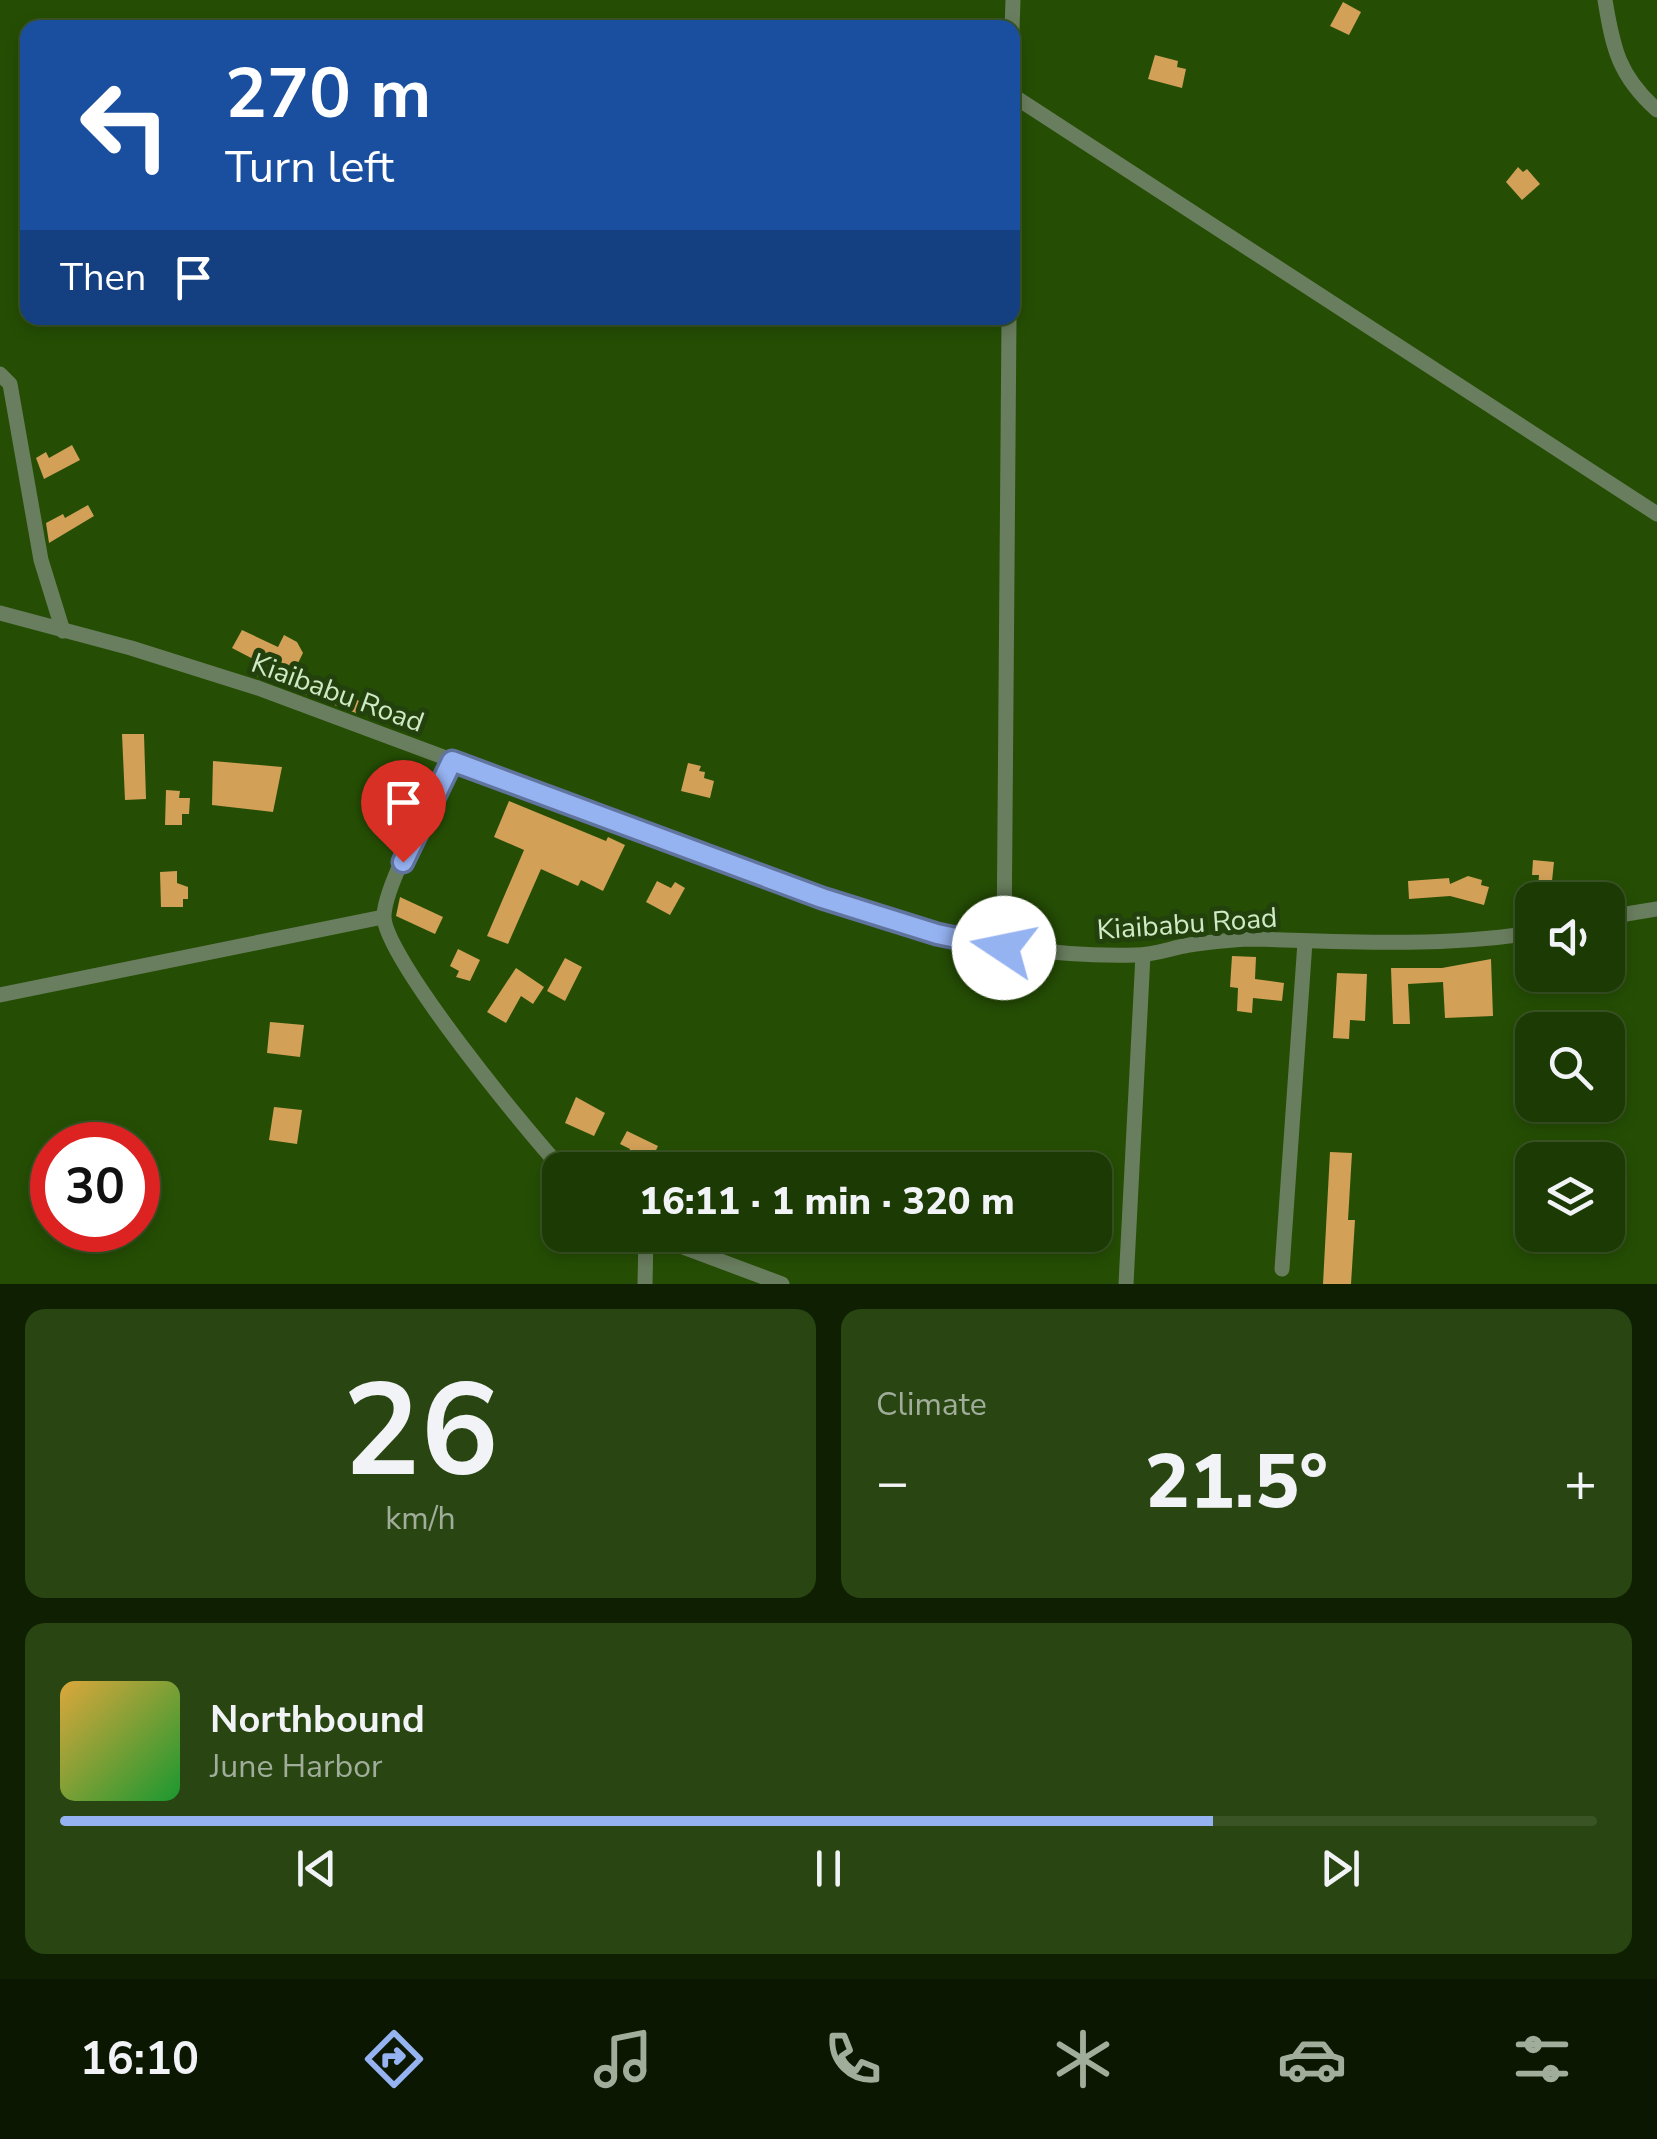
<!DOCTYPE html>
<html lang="en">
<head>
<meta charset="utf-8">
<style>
	body { margin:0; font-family:"Nunito Sans",sans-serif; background:#294512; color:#f1f3f6; height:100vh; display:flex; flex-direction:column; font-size:38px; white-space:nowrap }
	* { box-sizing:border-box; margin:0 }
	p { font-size:32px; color:#a0ad9a }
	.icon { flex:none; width:55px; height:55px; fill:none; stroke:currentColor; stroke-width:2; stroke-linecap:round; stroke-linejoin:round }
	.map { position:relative; height:1284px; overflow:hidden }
	.drawer { display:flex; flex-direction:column; gap:25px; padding:25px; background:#0f2002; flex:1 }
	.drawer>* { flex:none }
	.hud { position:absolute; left:20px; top:20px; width:1000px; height:305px; border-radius:20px; box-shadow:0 5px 15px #0003,0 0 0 2px #3a5425; background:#1a4fa0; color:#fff; overflow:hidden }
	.controls { position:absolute; left:1515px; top:882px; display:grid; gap:20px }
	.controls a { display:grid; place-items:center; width:110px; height:110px; border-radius:20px; background:#1c3a03; box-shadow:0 5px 15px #0003,0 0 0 2px #3a5425; font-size:50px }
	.speed { position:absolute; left:30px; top:1122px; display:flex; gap:20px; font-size:50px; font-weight:700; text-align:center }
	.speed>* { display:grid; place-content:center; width:130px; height:130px; border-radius:50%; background:#1c3a03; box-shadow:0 5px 15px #0003,0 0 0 2px #3a5425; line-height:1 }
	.speed .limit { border:15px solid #d22; background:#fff; color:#111 }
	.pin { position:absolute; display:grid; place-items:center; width:85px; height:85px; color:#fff; margin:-102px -42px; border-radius:50% 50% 50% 0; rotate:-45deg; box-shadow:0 0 10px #0007 }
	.pin .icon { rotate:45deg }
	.me { position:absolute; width:110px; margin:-55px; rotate:281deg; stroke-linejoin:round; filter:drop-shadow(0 0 8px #0008) }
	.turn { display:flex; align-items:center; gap:35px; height:210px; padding:0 40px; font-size:45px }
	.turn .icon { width:130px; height:130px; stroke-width:2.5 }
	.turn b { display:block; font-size:70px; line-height:85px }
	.then { display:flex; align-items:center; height:95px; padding:0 40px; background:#0003; gap:20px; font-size:38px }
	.big { font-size:75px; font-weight:800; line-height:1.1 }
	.drawer .card { flex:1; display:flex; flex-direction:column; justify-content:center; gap:15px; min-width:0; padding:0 35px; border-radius:20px; background:#294512 }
	.drawer .dial { align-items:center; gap:0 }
	.dial b { font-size:130px; line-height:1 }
	.song { display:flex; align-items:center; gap:30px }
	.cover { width:120px; height:120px; border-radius:15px; background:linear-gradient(135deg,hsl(40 70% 55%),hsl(130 70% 35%)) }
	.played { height:10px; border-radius:5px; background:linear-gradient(90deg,#95b2f1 75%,#3a5425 75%) }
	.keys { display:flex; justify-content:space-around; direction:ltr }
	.heat { display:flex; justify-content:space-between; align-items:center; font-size:55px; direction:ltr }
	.drawer .tiles { flex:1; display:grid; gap:25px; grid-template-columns:1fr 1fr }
	.card:last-child { grid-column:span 2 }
	.trip { position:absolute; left:542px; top:1152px; width:570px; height:100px; border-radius:20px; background:#1c3a03; box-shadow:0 5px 15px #0003,0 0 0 2px #3a5425; font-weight:800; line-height:100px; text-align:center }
	.tab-bar { display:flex; height:160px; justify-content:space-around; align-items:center; background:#0b1701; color:#a0ad9a }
	.tab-bar .icon { width:70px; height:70px }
	.tab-bar .active { color:#95b2f1 }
	.tab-bar b { font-size:45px; color:#f1f3f6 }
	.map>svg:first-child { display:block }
	.building { fill:#d2a057 }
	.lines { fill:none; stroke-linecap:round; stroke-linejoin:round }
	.minor { stroke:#697e5e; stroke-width:15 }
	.route-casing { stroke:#61749d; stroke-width:25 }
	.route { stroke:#95b2f1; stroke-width:18 }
	.labels { text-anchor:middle; stroke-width:10; stroke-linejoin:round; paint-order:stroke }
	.street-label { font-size:28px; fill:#d1e9c5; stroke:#22410d }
</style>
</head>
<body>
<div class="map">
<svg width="1657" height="1284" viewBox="0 0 1657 1284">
	<rect width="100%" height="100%" fill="#254e04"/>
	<g class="building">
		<polygon points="1343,2 1361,12 1349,35 1330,26"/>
		<polygon points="1155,55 1178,61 1177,67 1186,69 1182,88 1148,79"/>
		<polygon points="1518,167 1523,172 1527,169 1540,184 1522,200 1506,182"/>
		<polygon points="72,445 80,460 44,479 36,458 46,452 49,458"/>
		<polygon points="88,505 94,516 49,543 46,523 63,514 65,518"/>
		<polygon points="242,630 278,647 284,635 297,642 303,653 293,673 369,705 364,716 252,674 257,661 232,648"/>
		<polygon points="122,734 144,734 146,799 125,800"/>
		<polygon points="213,761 282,767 273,812 212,805"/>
		<polygon points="688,763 701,766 699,771 705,772 704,778 714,781 710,798 681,791"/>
		<polygon points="166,790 180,791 179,798 190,798 189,814 182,814 182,825 165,825"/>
		<polygon points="509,801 606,841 608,837 625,845 603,891 581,880 578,886 541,869 508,944 487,936 524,850 494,837"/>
		<polygon points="1533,860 1554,862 1550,900 1537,900 1539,875 1532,875"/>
		<polygon points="177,871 177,883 188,887 188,899 183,899 183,907 161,907 160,872"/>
		<polygon points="1468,876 1482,880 1481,885 1489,887 1484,905 1450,896 1409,899 1408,881 1449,878 1450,884"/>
		<polygon points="657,881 671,888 675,882 685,888 670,915 646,902"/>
		<polygon points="400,897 443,917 435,934 396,916"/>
		<polygon points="458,949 480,960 470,981 456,977 459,971 450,966"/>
		<polygon points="1232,956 1256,957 1255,979 1284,983 1282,1001 1253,998 1252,1013 1237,1011 1238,988 1230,987"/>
		<polygon points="565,958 582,967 565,1001 547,991"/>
		<polygon points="1491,959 1493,1016 1445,1018 1443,982 1408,984 1410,1024 1393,1024 1391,968 1442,968"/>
		<polygon points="516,968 544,987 533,1004 521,996 506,1023 487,1012"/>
		<polygon points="1337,973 1367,974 1365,1021 1350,1020 1349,1039 1333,1038"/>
		<polygon points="270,1022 304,1025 300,1057 267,1053"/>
		<polygon points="576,1097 605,1113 594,1136 565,1123"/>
		<polygon points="274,1107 302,1110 297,1144 269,1140"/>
		<polygon points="627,1131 658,1146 648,1167 627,1156 630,1149 620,1144"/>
		<polygon points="1330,1152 1352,1153 1348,1220 1355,1220 1351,1284 1323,1284"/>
	</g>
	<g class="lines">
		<g class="minor">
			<path d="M 1605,0 C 1613,49 1619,76 1657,110"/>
			<polyline points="1012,29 1013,0"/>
			<polyline points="1012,95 1657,514"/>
			<polyline points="0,374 10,384 41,560 63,631"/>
			<path d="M 0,613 L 131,648 L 258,688 L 822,898 C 928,933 1023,958 1136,955 C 1154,955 1171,948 1189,945 C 1211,942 1235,939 1257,939 C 1350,942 1441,947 1532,933"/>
			<path d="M 452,761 C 435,796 386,881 384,915 C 381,954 530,1135 563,1170"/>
			<polyline points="1608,917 1657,909"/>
			<polyline points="1004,948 1009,318"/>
			<polyline points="0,995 383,917"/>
			<polyline points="651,1235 782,1284"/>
			<polyline points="1282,1269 1305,942"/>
			<polyline points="645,1284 646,1235"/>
			<polyline points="1126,1284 1143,955"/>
		</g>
	</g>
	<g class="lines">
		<g class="route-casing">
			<polyline id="route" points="403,862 452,761 822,898 937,934 1004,948"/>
		</g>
		<use href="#route" class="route"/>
	</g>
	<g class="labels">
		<g class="street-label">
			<text transform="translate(338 692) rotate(20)" y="10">Kiaibabu Road</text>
			<text transform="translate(1187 923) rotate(-4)" y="10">Kiaibabu Road</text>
		</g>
	</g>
</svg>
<div class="controls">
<a><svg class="icon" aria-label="sound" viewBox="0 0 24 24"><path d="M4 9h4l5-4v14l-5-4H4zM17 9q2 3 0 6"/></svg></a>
<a><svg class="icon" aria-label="search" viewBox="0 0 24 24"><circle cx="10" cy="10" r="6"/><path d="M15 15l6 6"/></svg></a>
<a><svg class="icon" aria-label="layers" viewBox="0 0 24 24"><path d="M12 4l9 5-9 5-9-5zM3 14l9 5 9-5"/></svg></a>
</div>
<div class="speed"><div class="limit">30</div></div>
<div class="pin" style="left:403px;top:862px;background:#d93025"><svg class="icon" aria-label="arrive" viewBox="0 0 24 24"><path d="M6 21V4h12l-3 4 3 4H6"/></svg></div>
<svg class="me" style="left:1004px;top:948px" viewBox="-20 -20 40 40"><circle r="19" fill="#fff"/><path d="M0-13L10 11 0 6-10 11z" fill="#95b2f1"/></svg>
<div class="trip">16:11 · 1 min · 320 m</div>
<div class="hud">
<div class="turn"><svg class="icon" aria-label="left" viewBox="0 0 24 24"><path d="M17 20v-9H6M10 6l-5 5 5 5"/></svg><div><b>270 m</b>Turn left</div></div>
<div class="then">Then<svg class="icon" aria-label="arrive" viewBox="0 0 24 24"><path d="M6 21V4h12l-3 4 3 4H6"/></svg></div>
</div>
</div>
<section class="drawer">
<div class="tiles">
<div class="card dial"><b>26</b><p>km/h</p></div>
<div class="card"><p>Climate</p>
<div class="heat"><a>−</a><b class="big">21.5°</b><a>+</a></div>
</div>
<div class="card">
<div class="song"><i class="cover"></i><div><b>Northbound</b><p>June Harbor</p></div></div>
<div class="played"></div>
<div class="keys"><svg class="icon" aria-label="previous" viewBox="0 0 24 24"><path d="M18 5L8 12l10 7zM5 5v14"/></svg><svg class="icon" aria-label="pause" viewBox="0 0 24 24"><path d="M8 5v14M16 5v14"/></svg><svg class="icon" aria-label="next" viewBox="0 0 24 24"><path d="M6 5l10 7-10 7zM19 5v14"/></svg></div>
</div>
</div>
</section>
<nav class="tab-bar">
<b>16:10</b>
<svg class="icon active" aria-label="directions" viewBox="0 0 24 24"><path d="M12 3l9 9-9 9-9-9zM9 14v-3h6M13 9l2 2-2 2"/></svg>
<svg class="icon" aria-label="music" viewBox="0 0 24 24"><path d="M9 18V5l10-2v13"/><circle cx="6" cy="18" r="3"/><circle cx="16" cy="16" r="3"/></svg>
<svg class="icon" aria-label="phone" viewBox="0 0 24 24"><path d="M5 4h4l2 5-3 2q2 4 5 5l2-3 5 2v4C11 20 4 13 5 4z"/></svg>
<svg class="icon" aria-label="climate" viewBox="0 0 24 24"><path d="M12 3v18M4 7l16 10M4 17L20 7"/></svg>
<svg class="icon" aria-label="car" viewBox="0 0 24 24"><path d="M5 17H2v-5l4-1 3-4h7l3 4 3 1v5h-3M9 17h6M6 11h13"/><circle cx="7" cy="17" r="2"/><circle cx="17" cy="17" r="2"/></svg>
<svg class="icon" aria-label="filters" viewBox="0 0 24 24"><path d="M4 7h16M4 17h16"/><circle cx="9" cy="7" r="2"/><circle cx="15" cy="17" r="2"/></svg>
</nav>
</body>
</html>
